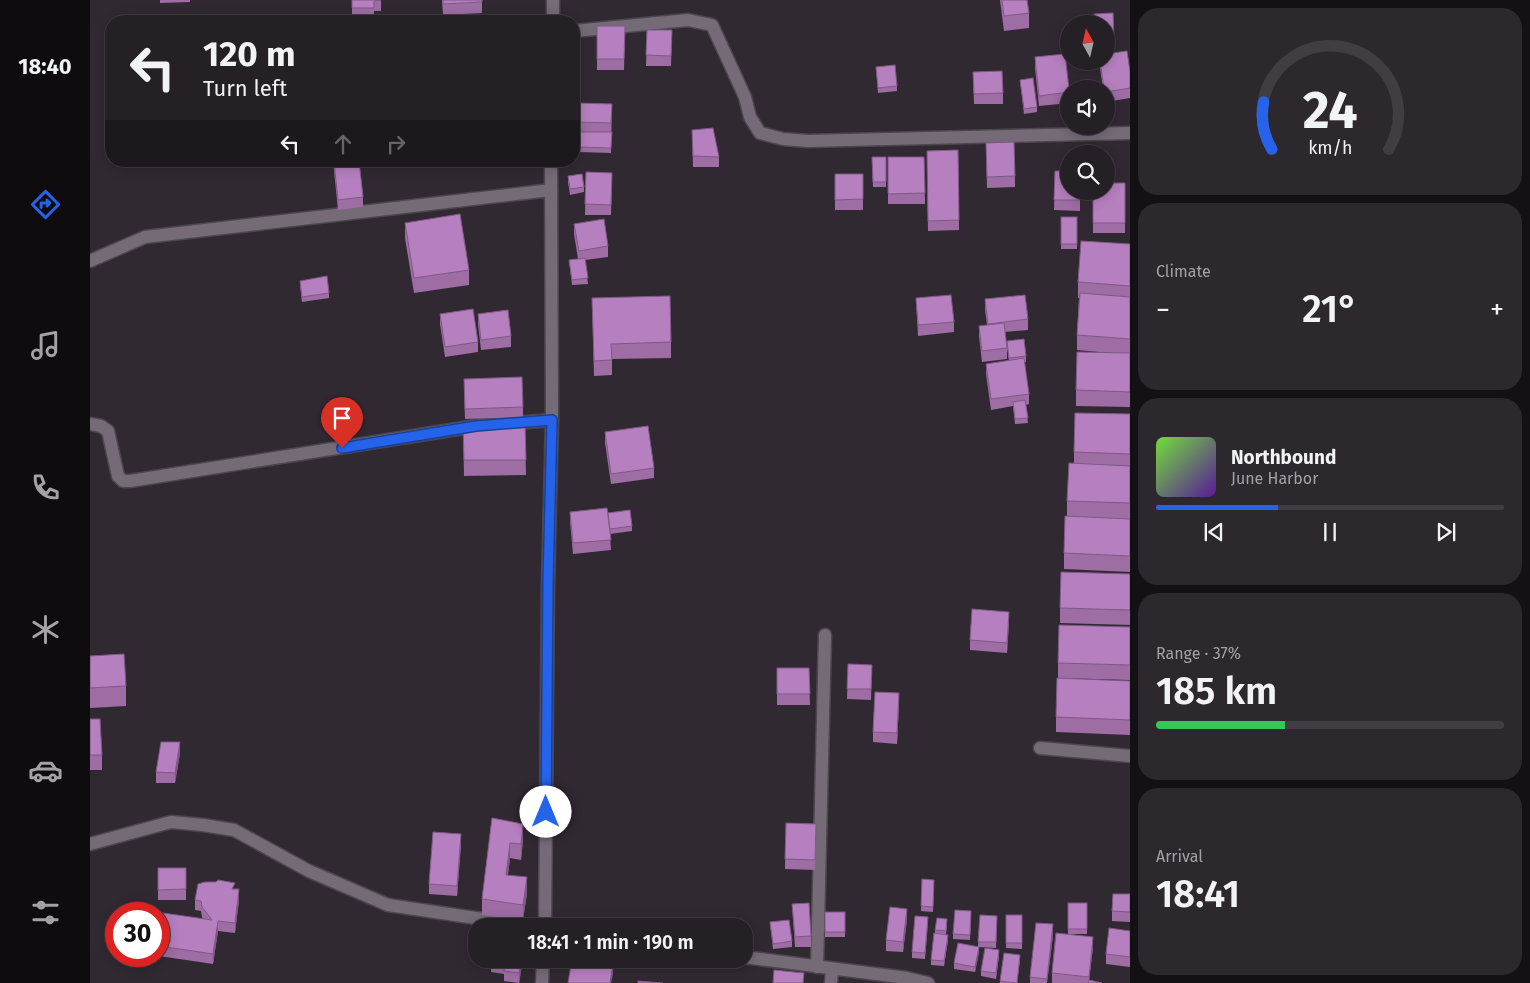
<!DOCTYPE html>
<html lang="en">
<head>
<meta charset="utf-8">
<style>
	body { margin:0; font-family:"Fira Sans",sans-serif; background:#2d272e; color:#f1f3f6; height:100vh; display:flex; flex-direction:column; font-size:19px; white-space:nowrap }
	* { box-sizing:border-box; margin:0 }
	p { font-size:16px; color:#a3a2a7 }
	.icon { flex:none; width:28px; height:28px; fill:none; stroke:currentColor; stroke-width:2; stroke-linecap:round; stroke-linejoin:round }
	.map { position:relative; flex:1; overflow:hidden }
	.details { display:flex; flex-direction:column; gap:8px; padding:8px; background:#141115; width:400px }
	.details>* { flex:none }
	.guide { position:absolute; left:15px; top:15px; width:475px; height:152px; border-radius:20px; box-shadow:0 2px 12px #0003,0 0 0 1px #423d43; background:#251f26; color:#f1f3f6; overflow:hidden }
	.needle { width:32px; rotate:352deg }
	.buttons { position:absolute; left:970px; top:15px; display:grid; gap:10px }
	.buttons a { display:grid; place-items:center; width:55px; height:55px; border-radius:50%; background:#251f26; box-shadow:0 2px 12px #0003,0 0 0 1px #423d43; font-size:25px }
	.speed { position:absolute; left:15px; top:902px; display:flex; gap:10px; font-size:25px; font-weight:700; text-align:center }
	.speed>* { display:grid; place-content:center; width:65px; height:65px; border-radius:50%; background:#251f26; box-shadow:0 2px 12px #0003,0 0 0 1px #423d43; line-height:1 }
	.speed .limit { border:8px solid #d22; background:#fff; color:#111 }
	.pin { position:absolute; display:grid; place-items:center; width:42px; height:42px; color:#fff; margin:-51px -21px; border-radius:50% 50% 50% 0; rotate:-45deg; box-shadow:0 0 5px #0007 }
	.pin .icon { rotate:45deg }
	.me { position:absolute; width:55px; margin:-28px; rotate:0deg; stroke-linejoin:round; filter:drop-shadow(0 0 4px #0008) }
	.turn { display:flex; align-items:center; gap:18px; height:105px; padding:0 15px; font-size:22px }
	.turn .icon { width:65px; height:65px; stroke-width:2.5 }
	.turn b { display:block; font-size:35px; line-height:42px }
	.lanes { display:flex; align-items:center; height:48px; padding:0 15px; background:#0003; justify-content:center; gap:25px; direction:ltr }
	.lanes .off { opacity:.35 }
	.big { font-size:38px; font-weight:600; line-height:1.1 }
	.details .widget { flex:1; display:flex; flex-direction:column; justify-content:center; gap:8px; min-width:0; padding:0 18px; border-radius:20px; background:#2d272e }
	.details .dial { align-items:center; gap:0 }
	.dial svg { height:130px; overflow:visible; fill:none; stroke:#423d43; stroke-width:7; stroke-linecap:round; text-anchor:middle }
	.dial text { fill:#f1f3f6; stroke:none }
	.song { display:flex; align-items:center; gap:15px }
	.cover { width:60px; height:60px; border-radius:8px; background:linear-gradient(135deg,hsl(100 70% 55%),hsl(270 70% 35%)) }
	.played { height:5px; border-radius:2px; background:linear-gradient(90deg,#2563eb 35%,#423d43 35%) }
	.keys { display:flex; justify-content:space-around; direction:ltr }
	.heat { display:flex; justify-content:space-between; align-items:center; font-size:28px; direction:ltr }
	.charge { height:8px; border-radius:4px; background:linear-gradient(90deg,#34c759 37%,#423d43 0) }
	.trip { position:absolute; left:378px; top:918px; width:285px; height:50px; border-radius:20px; background:#251f26; box-shadow:0 2px 12px #0003,0 0 0 1px #423d43; font-weight:600; line-height:50px; text-align:center }
	main { display:flex; flex:1; min-height:0 }
	.tabs { display:flex; flex-direction:column; width:90px; justify-content:space-around; align-items:center; background:#0f0c0f; color:#a3a2a7 }
	.tabs .icon { width:35px; height:35px }
	.tabs .current { color:#2563eb }
	.tabs b { font-size:22px; color:#f1f3f6 }
	.map>svg:first-child { display:block }
	.lines { fill:none; stroke-linecap:round; stroke-linejoin:round }
	.minor-casing { stroke:#4d464f; stroke-width:15 }
	.minor { stroke:#746b76; stroke-width:12 }
	.wall { fill:#9d6da4 }
	.shaded-wall { fill:#7f5986 }
	.building { fill:#b67fbf; stroke:#7f5986 }
	.route-casing { stroke:#184099; stroke-width:12 }
	.route { stroke:#2563eb; stroke-width:9 }
</style>
</head>
<body>
<main>
<nav class="tabs">
<b>18:40</b>
<svg class="icon current" aria-label="directions" viewBox="0 0 24 24"><path d="M12 3l9 9-9 9-9-9zM9 14v-3h6M13 9l2 2-2 2"/></svg>
<svg class="icon" aria-label="music" viewBox="0 0 24 24"><path d="M9 18V5l10-2v13"/><circle cx="6" cy="18" r="3"/><circle cx="16" cy="16" r="3"/></svg>
<svg class="icon" aria-label="phone" viewBox="0 0 24 24"><path d="M5 4h4l2 5-3 2q2 4 5 5l2-3 5 2v4C11 20 4 13 5 4z"/></svg>
<svg class="icon" aria-label="climate" viewBox="0 0 24 24"><path d="M12 3v18M4 7l16 10M4 17L20 7"/></svg>
<svg class="icon" aria-label="car" viewBox="0 0 24 24"><path d="M5 17H2v-5l4-1 3-4h7l3 4 3 1v5h-3M9 17h6M6 11h13"/><circle cx="7" cy="17" r="2"/><circle cx="17" cy="17" r="2"/></svg>
<svg class="icon" aria-label="filters" viewBox="0 0 24 24"><path d="M4 7h16M4 17h16"/><circle cx="9" cy="7" r="2"/><circle cx="15" cy="17" r="2"/></svg>
</nav>
<div class="map">
<svg width="1040" height="983" viewBox="0 0 1040 983">
	<rect width="100%" height="100%" fill="#312932"/>
	<g class="lines">
		<g class="minor-casing">
			<g id="minor">
				<polyline points="463,21 463,0"/>
				<polyline points="484,31 598,20 622,25 655,97 660,117 670,133 693,139 718,141 1040,133"/>
				<polyline points="0,261 55,237 461,190"/>
				<polyline points="0,424 11,426 18,431 28,476 33,481 40,481 386,426 462,420"/>
				<polyline points="950,748 1040,756"/>
				<polyline points="0,844 81,822 113,825 144,830 219,871 298,905 439,926"/>
				<polyline points="455,926 458,584 462,420 461,161"/>
				<polyline points="654,957 817,978 838,983"/>
				<polyline points="727,967 735,635"/>
				<polyline points="452,983 453,959"/>
				<polyline points="741,983 742,969"/>
			</g>
		</g>
		<use href="#minor" class="minor"/>
	</g>
	<g class="wall">
		<polygon points="70,0 100,0 100,2 70,3"/>
		<polygon points="262,0 291,0 291,11 284,11 284,18 262,18"/>
		<polygon points="352,0 392,0 392,13 353,15"/>
		<polygon points="910,0 937,0 939,13 939,28 914,31"/>
		<polygon points="1023,13 1024,42 1016,42 1016,24"/>
		<polygon points="507,26 535,26 534,70 507,70"/>
		<polygon points="557,30 582,30 581,66 556,66"/>
		<polygon points="945,57 979,89 979,103 949,106 945,68"/>
		<polygon points="1009,61 1016,61 1040,72 1040,98 1016,102 1016,89 1013,89"/>
		<polygon points="786,67 807,86 807,91 788,93"/>
		<polygon points="883,72 913,93 913,104 884,104"/>
		<polygon points="930,80 947,107 947,112 934,114"/>
		<polygon points="486,103 522,104 521,153 489,152 489,133 485,133"/>
		<polygon points="602,130 629,157 629,167 603,167"/>
		<polygon points="896,143 925,176 925,187 897,188"/>
		<polygon points="868,150 869,230 838,231 837,151"/>
		<polygon points="782,157 796,157 796,187 783,187"/>
		<polygon points="798,157 834,157 835,204 798,204"/>
		<polygon points="243,161 269,161 273,197 273,207 248,210"/>
		<polygon points="965,171 990,191 990,211 964,210"/>
		<polygon points="496,172 522,173 521,215 495,215"/>
		<rect x="745" y="174" width="28" height="36"/>
		<polygon points="478,176 494,187 494,192 480,195 478,182"/>
		<polygon points="1021,183 1035,183 1035,233 1003,233 1003,191"/>
		<rect x="971" y="217" width="16" height="32"/>
		<polygon points="315,223 379,270 379,285 324,293 315,238"/>
		<polygon points="484,224 518,246 518,257 495,260 498,284 482,285 479,260 488,259 484,234"/>
		<polygon points="1040,244 1040,407 986,406 986,390 1020,353 987,350 987,335 989,298 988,298 988,282"/>
		<polygon points="210,281 239,293 239,298 212,302 210,286"/>
		<polygon points="502,298 581,342 581,358 522,359 522,375 504,376"/>
		<polygon points="826,298 864,322 864,332 828,336"/>
		<polygon points="895,299 938,319 938,330 915,332 917,348 917,359 892,362 889,336 889,326 897,325 895,310"/>
		<polygon points="350,314 388,342 388,352 355,357 350,324"/>
		<polygon points="388,314 421,336 421,347 391,350 388,324"/>
		<polygon points="917,347 936,356 936,362 934,362 939,394 939,404 936,405 938,423 925,424 923,406 901,410 896,374 896,364 919,361"/>
		<polygon points="374,389 433,407 433,417 375,419"/>
		<polygon points="1040,414 1040,572 974,569 974,553 977,516 977,501 984,464 984,452"/>
		<polygon points="373,424 435,424 436,475 374,476"/>
		<polygon points="515,432 564,468 564,478 521,484 515,443"/>
		<polygon points="480,512 518,513 542,526 542,531 520,534 521,550 483,554 480,522"/>
		<polygon points="1040,574 1040,625 970,623 970,608"/>
		<polygon points="919,622 917,653 880,650 880,640"/>
		<polygon points="1040,627 1040,680 968,678 968,663"/>
		<polygon points="0,656 36,686 36,706 0,708"/>
		<polygon points="758,664 782,665 781,700 757,699"/>
		<polygon points="687,668 719,668 720,705 687,705"/>
		<polygon points="1040,681 1040,735 966,732 966,717"/>
		<polygon points="809,704 807,744 783,742 783,732"/>
		<polygon points="0,719 12,755 12,770 0,770"/>
		<polygon points="90,753 85,783 66,783 66,772"/>
		<polygon points="402,818 433,840 431,860 420,858 418,875 437,893 433,920 392,915 392,899"/>
		<polygon points="696,823 726,824 725,870 695,869"/>
		<polygon points="371,845 367,896 339,894 339,884"/>
		<rect x="68" y="868" width="28" height="32"/>
		<polygon points="832,879 844,885 843,912 831,911"/>
		<polygon points="145,889 149,900 145,933 128,931 123,964 69,956 69,914 113,919 112,917 111,911 105,910 105,900"/>
		<polygon points="1040,894 1040,922 1022,921 1022,911"/>
		<rect x="978" y="903" width="19" height="31"/>
		<polygon points="702,904 721,936 721,947 705,947"/>
		<polygon points="881,911 880,940 863,939 863,934"/>
		<rect x="735" y="912" width="20" height="25"/>
		<polygon points="890,915 907,916 906,948 889,947 889,952 885,972 864,969 864,963 888,946"/>
		<polygon points="916,915 932,915 932,949 916,948"/>
		<polygon points="817,919 813,952 796,951 796,940"/>
		<polygon points="680,922 702,941 702,947 683,949"/>
		<polygon points="838,922 835,959 822,958 822,952"/>
		<polygon points="857,924 856,935 858,940 854,966 841,965 841,960 845,934 845,930"/>
		<polygon points="1040,931 1040,967 1016,964 1016,954"/>
		<polygon points="963,935 957,983 940,983 940,977"/>
		<polygon points="1003,947 999,980 1012,983 962,983 962,973"/>
		<polygon points="909,955 906,979 891,976 891,971"/>
		<polygon points="433,959 429,983 414,981 414,974 401,972 401,962"/>
		<polygon points="930,960 927,983 910,983 910,981"/>
	</g>
	<g class="shaded-wall">
		<polygon points="919,612 919,622 917,653 917,643"/>
		<polygon points="809,693 809,704 807,744 807,733"/>
		<polygon points="90,742 90,753 85,783 85,773"/>
		<polygon points="433,824 433,840 431,860 431,844"/>
		<polygon points="371,834 371,845 367,896 367,886"/>
		<polygon points="420,843 420,858 416,890 416,875"/>
		<polygon points="437,877 437,893 433,920 433,905"/>
		<polygon points="149,889 149,900 145,933 145,923"/>
		<polygon points="817,909 817,919 813,952 813,942"/>
		<polygon points="128,921 128,931 123,964 123,954"/>
		<polygon points="963,924 963,935 957,983"/>
		<polygon points="858,935 858,940 854,966 854,961"/>
		<polygon points="1003,937 1003,947 999,983 999,977"/>
		<polygon points="889,947 889,952 885,972 885,967"/>
		<polygon points="909,950 909,955 906,979 906,973"/>
		<polygon points="431,959 433,959 429,983 429,973"/>
		<polygon points="523,964 523,974 521,983 520,983"/>
	</g>
	<g class="building">
		<polygon points="262,0 291,0 284,1 284,8 262,8"/>
		<polygon points="353,0 392,0 392,2 353,4"/>
		<polygon points="912,0 937,0 939,13 914,16"/>
		<polygon points="1023,13 1024,37 1016,37 1016,24 1005,24 1004,14"/>
		<polygon points="507,26 535,26 534,59 507,59"/>
		<polygon points="557,30 582,30 581,56 556,55"/>
		<polygon points="1037,51 1040,72 1040,88 1016,92 1016,89 1014,89 1010,61 1016,61 1016,54"/>
		<polygon points="975,54 979,89 979,92 949,96 945,57"/>
		<polygon points="805,65 807,86 788,88 786,67"/>
		<polygon points="912,71 913,93 884,94 883,72"/>
		<polygon points="943,78 947,107 934,109 930,80"/>
		<polygon points="486,103 522,104 521,123 485,122"/>
		<polygon points="623,128 629,157 603,156 602,130"/>
		<polygon points="489,132 522,132 521,148 489,147"/>
		<polygon points="924,142 925,176 897,177 896,143"/>
		<polygon points="868,150 869,220 838,221 837,151"/>
		<polygon points="782,157 796,157 796,182 783,182"/>
		<polygon points="798,157 834,157 835,193 798,194"/>
		<polygon points="244,161 269,161 273,197 248,200"/>
		<polygon points="965,171 979,171 979,191 990,191 990,200 964,200"/>
		<polygon points="496,172 522,173 521,205 495,204"/>
		<polygon points="492,174 494,187 480,189 478,176"/>
		<polygon points="745,174 773,174 773,199 745,200"/>
		<polygon points="1016,176 1021,176 1021,183 1035,183 1035,223 1003,223 1003,191 1016,191"/>
		<polygon points="370,214 379,270 324,278 315,223"/>
		<rect x="971" y="217" width="16" height="27"/>
		<polygon points="514,219 518,246 489,251 484,224"/>
		<polygon points="991,241 1040,244 1040,286 988,282"/>
		<polygon points="495,258 498,278 482,280 479,260"/>
		<polygon points="237,276 239,293 212,297 210,281"/>
		<polygon points="990,293 1040,297 1040,339 987,335"/>
		<polygon points="861,295 864,322 828,325 826,298"/>
		<polygon points="935,295 938,319 898,324 895,299"/>
		<polygon points="580,296 581,342 521,344 522,360 504,361 502,298"/>
		<polygon points="383,309 388,342 355,347 350,314"/>
		<polygon points="418,310 421,336 391,340 388,314"/>
		<polygon points="914,323 917,348 892,351 889,326"/>
		<polygon points="934,339 936,356 919,358 917,341"/>
		<polygon points="987,352 1040,353 1040,392 986,390"/>
		<polygon points="934,358 939,394 901,399 896,364"/>
		<polygon points="432,377 433,407 375,409 374,379"/>
		<polygon points="935,400 938,418 925,419 923,402"/>
		<polygon points="985,413 1040,414 1040,454 984,452"/>
		<polygon points="373,424 435,424 436,460 374,460"/>
		<polygon points="558,426 564,468 521,474 515,432"/>
		<polygon points="979,463 1040,466 1040,503 977,501"/>
		<polygon points="517,508 521,540 483,543 480,512"/>
		<polygon points="540,510 542,526 520,529 518,513"/>
		<polygon points="975,516 1040,519 1040,556 974,553"/>
		<polygon points="971,572 1040,574 1040,610 970,608"/>
		<polygon points="882,609 919,612 917,643 880,640"/>
		<polygon points="969,625 1040,627 1040,665 968,663"/>
		<polygon points="34,654 36,686 0,688 0,656"/>
		<polygon points="758,664 782,665 781,689 757,689"/>
		<polygon points="687,668 719,668 720,694 687,694"/>
		<polygon points="967,678 1040,681 1040,720 966,717"/>
		<polygon points="785,692 809,693 807,733 783,732"/>
		<polygon points="0,719 10,719 12,755 0,755"/>
		<polygon points="71,742 90,742 85,773 66,772"/>
		<polygon points="402,818 433,824 431,844 420,843 416,875 437,877 433,905 392,899"/>
		<polygon points="696,823 726,824 725,860 695,859"/>
		<polygon points="343,832 371,834 367,886 339,884"/>
		<polygon points="68,868 96,868 96,889 68,890"/>
		<polygon points="832,879 844,880 843,907 831,906"/>
		<polygon points="128,880 145,883 142,889 149,889 145,923 128,921 123,954 69,946 69,914 66,914 66,912 122,920 112,907 111,901 105,900 108,884 115,882 126,882"/>
		<polygon points="1023,894 1040,894 1040,912 1022,911"/>
		<polygon points="719,903 721,936 705,937 702,904"/>
		<rect x="978" y="903" width="19" height="26"/>
		<polygon points="800,907 817,909 813,942 796,940"/>
		<polygon points="865,910 881,911 880,935 863,934"/>
		<rect x="735" y="912" width="20" height="20"/>
		<polygon points="890,915 907,916 906,942 888,942"/>
		<rect x="916" y="915" width="16" height="28"/>
		<polygon points="825,916 838,917 835,953 822,952"/>
		<polygon points="847,918 857,919 856,931 845,930"/>
		<polygon points="699,920 702,941 683,944 680,922"/>
		<polygon points="946,923 963,924 957,979 940,977"/>
		<polygon points="1019,928 1040,931 1040,957 1016,954"/>
		<polygon points="844,933 858,935 854,961 841,960"/>
		<polygon points="966,933 1003,937 999,977 962,973"/>
		<polygon points="868,943 889,947 885,967 864,963"/>
		<polygon points="895,948 909,950 906,973 891,971"/>
		<polygon points="914,953 930,955 927,983 910,981"/>
		<polygon points="401,959 431,959 429,973 414,971 415,964 401,962"/>
		<polygon points="482,959 489,959 523,964 520,983 478,983"/>
		<polygon points="684,970 714,973 713,983 683,983"/>
		<polygon points="999,980 1012,983 998,983"/>
		<polygon points="548,981 573,983 548,983"/>
	</g>
	<g class="lines">
		<g class="route-casing">
			<polyline id="route" points="252,448 386,426 462,420 458,584 456,812"/>
		</g>
		<use href="#route" class="route"/>
	</g>
</svg>
<div class="buttons">
<a><svg class="needle" viewBox="-14 -14 28 28"><path d="M0-13l5 13h-10z" fill="#e53935"/><path d="M0 13l5-13h-10z" fill="#a3a2a7"/></svg></a>
<a><svg class="icon" aria-label="sound" viewBox="0 0 24 24"><path d="M4 9h4l5-4v14l-5-4H4zM17 9q2 3 0 6"/></svg></a>
<a><svg class="icon" aria-label="search" viewBox="0 0 24 24"><circle cx="10" cy="10" r="6"/><path d="M15 15l6 6"/></svg></a>
</div>
<div class="speed"><div class="limit">30</div></div>
<div class="pin" style="left:252px;top:448px;background:#d93025"><svg class="icon" aria-label="arrive" viewBox="0 0 24 24"><path d="M6 21V4h12l-3 4 3 4H6"/></svg></div>
<svg class="me" style="left:456px;top:812px" viewBox="-20 -20 40 40"><circle r="19" fill="#fff"/><path d="M0-13L10 11 0 6-10 11z" fill="#2563eb"/></svg>
<div class="trip">18:41 · 1 min · 190 m</div>
<div class="guide">
<div class="turn"><svg class="icon" aria-label="left" viewBox="0 0 24 24"><path d="M17 20v-9H6M10 6l-5 5 5 5"/></svg><div><b>120 m</b>Turn left</div></div>
<div class="lanes"><svg class="icon" aria-label="left" viewBox="0 0 24 24"><path d="M17 20v-9H6M10 6l-5 5 5 5"/></svg><svg class="icon off" aria-label="ahead" viewBox="0 0 24 24"><path d="M12 20V5M6 11l6-6 6 6"/></svg><svg class="icon off" aria-label="right" viewBox="0 0 24 24"><path d="M7 20v-9h11M14 6l5 5-5 5"/></svg></div>
</div>
</div>
<section class="details">
<div class="widget dial"><svg viewBox="0 0 100 80">
<path d="M14 69A42 42 0 1 1 86 69"/>
<path d="M14 69A42 42 0 0 1 9 40" stroke="#2563eb"/>
<text x="50" y="56" font-size="32" font-weight="700">24</text>
<text x="50" y="72" font-size="11">km/h</text>
</svg></div>
<div class="widget"><p>Climate</p>
<div class="heat"><a>−</a><b class="big">21°</b><a>+</a></div>
</div>
<div class="widget">
<div class="song"><i class="cover"></i><div><b>Northbound</b><p>June Harbor</p></div></div>
<div class="played"></div>
<div class="keys"><svg class="icon" aria-label="previous" viewBox="0 0 24 24"><path d="M18 5L8 12l10 7zM5 5v14"/></svg><svg class="icon" aria-label="pause" viewBox="0 0 24 24"><path d="M8 5v14M16 5v14"/></svg><svg class="icon" aria-label="next" viewBox="0 0 24 24"><path d="M6 5l10 7-10 7zM19 5v14"/></svg></div>
</div>
<div class="widget"><p>Range · 37%</p><b class="big">185 km</b><div class="charge"></div></div>
<div class="widget"><p>Arrival</p><b class="big">18:41</b></div>
</section>
</main>
</body>
</html>
